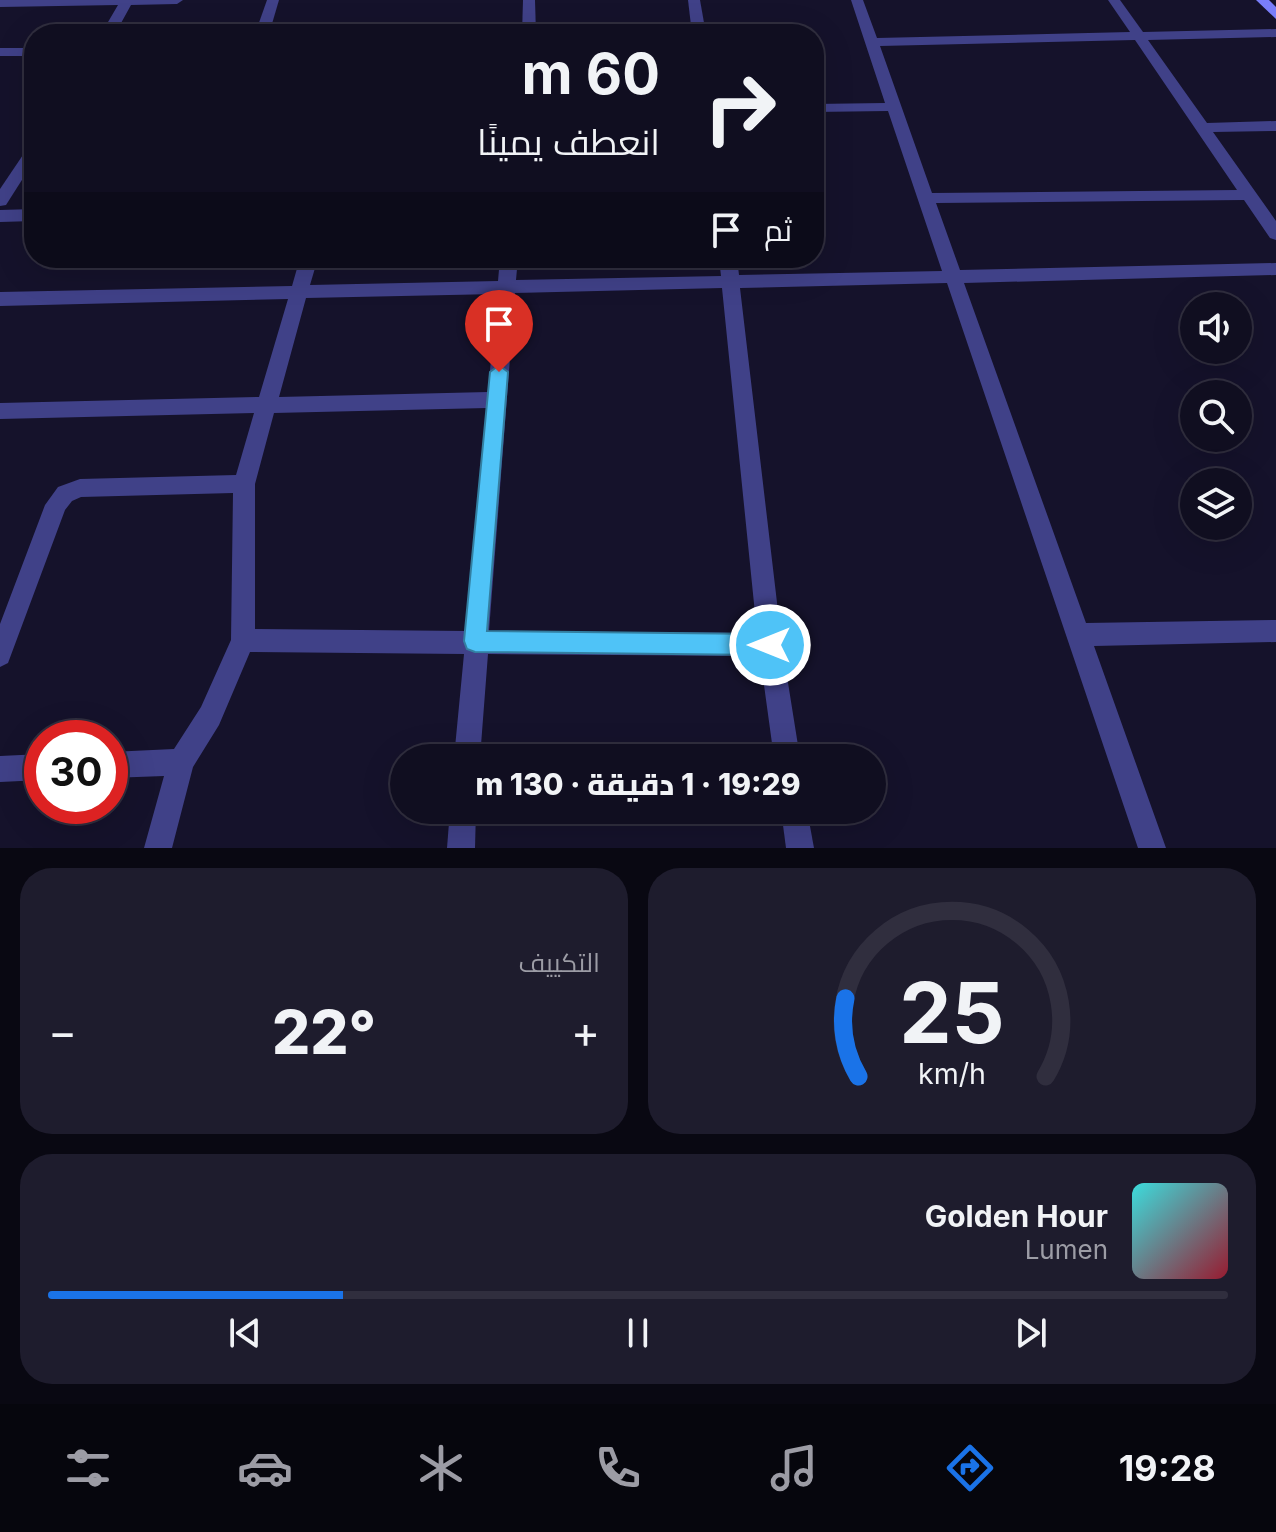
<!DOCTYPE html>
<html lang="ar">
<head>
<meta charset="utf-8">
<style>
	body { margin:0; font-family:Inter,Cairo,sans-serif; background:#1e1c2d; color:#f1f3f6; direction:rtl; height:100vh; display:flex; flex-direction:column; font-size:30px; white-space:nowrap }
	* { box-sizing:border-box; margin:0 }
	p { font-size:26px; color:#9c9ca5 }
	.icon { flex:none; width:44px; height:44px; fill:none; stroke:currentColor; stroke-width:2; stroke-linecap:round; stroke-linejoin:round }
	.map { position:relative; height:848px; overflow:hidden; direction:ltr }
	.side { display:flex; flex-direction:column; gap:20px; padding:20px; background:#090812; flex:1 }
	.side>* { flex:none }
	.hud { position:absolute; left:24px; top:24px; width:800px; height:244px; border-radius:32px; box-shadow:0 8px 32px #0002,0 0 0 2px #302e3e; direction:rtl; background:#100e20; color:#f1f3f6; overflow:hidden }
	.tools { position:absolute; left:1180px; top:292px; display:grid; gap:16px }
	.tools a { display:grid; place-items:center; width:72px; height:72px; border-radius:50%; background:#100e20; box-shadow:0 8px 32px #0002,0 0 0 2px #302e3e; font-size:40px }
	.speed { position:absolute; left:24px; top:720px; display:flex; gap:16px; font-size:40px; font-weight:700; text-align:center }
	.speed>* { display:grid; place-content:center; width:104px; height:104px; border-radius:50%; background:#100e20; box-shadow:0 8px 32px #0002,0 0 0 2px #302e3e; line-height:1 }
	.speed .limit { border:12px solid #d22; background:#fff; color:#111 }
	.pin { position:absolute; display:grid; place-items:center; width:68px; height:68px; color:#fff; margin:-82px -34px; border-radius:50% 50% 50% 0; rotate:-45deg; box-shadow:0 0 8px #0007 }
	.pin .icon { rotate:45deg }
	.me { position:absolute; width:88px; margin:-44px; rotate:270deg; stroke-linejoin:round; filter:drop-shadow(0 0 6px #0008) }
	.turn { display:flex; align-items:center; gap:28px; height:168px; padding:0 32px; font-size:36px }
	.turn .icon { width:104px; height:104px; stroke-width:2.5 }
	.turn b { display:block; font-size:56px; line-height:68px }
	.then { display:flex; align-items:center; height:76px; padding:0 32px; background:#0003; gap:16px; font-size:30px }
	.big { font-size:60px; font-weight:800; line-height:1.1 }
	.side .widget { flex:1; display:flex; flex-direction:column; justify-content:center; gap:12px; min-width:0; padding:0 28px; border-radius:32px; background:#1e1c2d }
	.side .dial { align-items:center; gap:0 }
	.dial svg { height:208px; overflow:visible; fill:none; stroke:#302e3e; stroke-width:7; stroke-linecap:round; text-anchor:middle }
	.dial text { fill:#f1f3f6; stroke:none }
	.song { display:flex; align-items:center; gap:24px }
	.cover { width:96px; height:96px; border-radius:12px; background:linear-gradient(135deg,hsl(180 70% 55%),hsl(350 70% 35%)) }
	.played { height:8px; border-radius:4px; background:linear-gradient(90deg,#1a73e8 25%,#302e3e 25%) }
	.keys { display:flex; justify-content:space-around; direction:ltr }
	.heat { display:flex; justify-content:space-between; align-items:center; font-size:44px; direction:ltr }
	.side .tiles { flex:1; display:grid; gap:20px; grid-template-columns:1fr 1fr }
	.widget:last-child { grid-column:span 2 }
	.trip { position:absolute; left:390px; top:744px; width:496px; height:80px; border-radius:40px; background:#100e20; box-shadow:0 8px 32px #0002,0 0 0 2px #302e3e; font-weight:800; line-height:80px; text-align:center; direction:rtl }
	.tabs { display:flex; height:128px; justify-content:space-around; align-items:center; background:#06060d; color:#9c9ca5 }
	.tabs .icon { width:56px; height:56px }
	.tabs .active { color:#1a73e8 }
	.tabs b { font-size:36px; color:#f1f3f6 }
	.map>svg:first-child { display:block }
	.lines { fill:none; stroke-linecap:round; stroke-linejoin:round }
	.street { fill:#404188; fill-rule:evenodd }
	.secondary { fill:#797efa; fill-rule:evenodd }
	.route { fill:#4fc3f7; stroke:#337fa1; stroke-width:2 }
</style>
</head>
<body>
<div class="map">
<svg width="1276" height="848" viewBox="0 0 1276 848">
	<rect width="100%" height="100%" fill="#15122b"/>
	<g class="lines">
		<g class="street">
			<polygon points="0,0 183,0 177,4 131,5 115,34 101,34 118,5 0,7"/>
			<polygon points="267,0 279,0 269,34 255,34"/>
			<polygon points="523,0 535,0 536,34 522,34"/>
			<polygon points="688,0 700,0 706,34 692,34"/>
			<path d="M 851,0 L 863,0 L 877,38 L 1130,32 L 1108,0 L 1120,0 L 1143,32 L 1276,29 L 1276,37 L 1148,40 L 1207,123 L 1276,121 L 1276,131 L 1213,132 L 1276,221 L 1276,240 L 1270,238 L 1244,200 L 936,203 L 960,270 L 1276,263 L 1276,275 L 964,283 L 1086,623 L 1276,620 L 1276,642 L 1094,646 L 1166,848 L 1138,848 L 947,283 L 740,288 L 782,645 L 800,758 L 774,758 L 760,656 L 488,654 L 480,758 L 454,758 L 464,654 L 250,652 L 219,725 L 193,767 L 172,848 L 144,848 L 164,776 L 110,778 L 110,752 L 174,749 L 201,707 L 231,640 L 233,493 L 81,497 L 72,501 L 65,510 L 8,663 L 0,667 L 0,624 L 45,505 L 58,487 L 80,479 L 236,475 L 254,413 L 0,419 L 0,403 L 259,397 L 288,299 L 0,306 L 0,292 L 292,286 L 300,258 L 318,258 L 310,285 L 498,281 L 500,258 L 518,258 L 516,280 L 721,276 L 719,258 L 737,258 L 739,275 L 942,271 L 888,111 L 814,112 L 814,104 L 885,103 ZM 1135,40 L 1237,190 L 932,193 L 880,46 ZM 722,288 L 757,633 L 489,631 L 515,293 ZM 497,294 L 488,392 L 279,397 L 306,298 ZM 487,408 L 466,631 L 255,629 L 255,484 L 274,413 Z"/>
			<rect x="0" y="48" width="34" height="8"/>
			<polygon points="34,144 34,161 6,205 0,206 0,189 29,146"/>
			<polygon points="34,209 34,221 0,222 0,210"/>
			<polygon points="42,754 42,780 0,782 0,756"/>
			<polygon points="450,810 476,810 475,848 447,848"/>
			<polygon points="781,810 807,810 814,848 786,848"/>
		</g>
		<polygon class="secondary" points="1256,0 1269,0 1276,7 1276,19"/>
	</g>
	<polygon class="route" points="499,365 508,372 487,631 770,634 778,637 781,645 778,652 770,655 475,652 467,649 464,641 490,372"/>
</svg>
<div class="tools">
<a><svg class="icon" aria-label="sound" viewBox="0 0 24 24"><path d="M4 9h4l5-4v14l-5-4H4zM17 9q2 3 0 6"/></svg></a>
<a><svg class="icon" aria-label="search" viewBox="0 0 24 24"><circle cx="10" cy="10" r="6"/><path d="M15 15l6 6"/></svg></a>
<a><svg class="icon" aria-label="layers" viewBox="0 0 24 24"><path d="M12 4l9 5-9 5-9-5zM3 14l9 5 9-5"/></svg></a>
</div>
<div class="speed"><div class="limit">30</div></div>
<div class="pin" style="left:499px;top:372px;background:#d93025"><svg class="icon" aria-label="arrive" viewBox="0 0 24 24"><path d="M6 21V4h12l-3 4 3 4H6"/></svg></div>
<svg class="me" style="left:770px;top:645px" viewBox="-20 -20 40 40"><circle r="17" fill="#4fc3f7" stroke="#fff" stroke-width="3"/><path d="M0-11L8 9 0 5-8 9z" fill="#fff"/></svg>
<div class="trip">19:29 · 1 دقيقة · 130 m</div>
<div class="hud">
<div class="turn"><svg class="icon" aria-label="right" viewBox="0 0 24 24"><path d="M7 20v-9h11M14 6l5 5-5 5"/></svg><div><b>60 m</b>انعطف يمينًا</div></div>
<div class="then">ثم<svg class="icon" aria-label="arrive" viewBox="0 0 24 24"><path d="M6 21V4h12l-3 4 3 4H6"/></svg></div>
</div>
</div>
<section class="side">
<div class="tiles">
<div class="widget dial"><svg viewBox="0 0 100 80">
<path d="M14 69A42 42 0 1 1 86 69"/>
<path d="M14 69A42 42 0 0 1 9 39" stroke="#1a73e8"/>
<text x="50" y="56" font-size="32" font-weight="700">25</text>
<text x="50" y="72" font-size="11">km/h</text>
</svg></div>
<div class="widget"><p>التكييف</p>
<div class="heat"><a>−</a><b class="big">22°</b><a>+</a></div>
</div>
<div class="widget">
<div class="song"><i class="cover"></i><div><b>Golden Hour</b><p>Lumen</p></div></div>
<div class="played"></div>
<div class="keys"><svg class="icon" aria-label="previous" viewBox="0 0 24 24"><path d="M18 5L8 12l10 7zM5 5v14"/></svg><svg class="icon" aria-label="pause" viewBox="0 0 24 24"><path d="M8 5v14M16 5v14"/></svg><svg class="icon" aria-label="next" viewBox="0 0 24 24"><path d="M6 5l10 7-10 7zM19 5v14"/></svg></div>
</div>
</div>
</section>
<nav class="tabs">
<b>19:28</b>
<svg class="icon active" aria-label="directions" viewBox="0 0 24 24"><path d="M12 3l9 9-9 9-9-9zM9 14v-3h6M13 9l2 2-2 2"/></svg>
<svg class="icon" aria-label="music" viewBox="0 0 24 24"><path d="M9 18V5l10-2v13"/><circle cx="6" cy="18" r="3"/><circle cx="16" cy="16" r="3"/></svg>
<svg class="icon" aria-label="phone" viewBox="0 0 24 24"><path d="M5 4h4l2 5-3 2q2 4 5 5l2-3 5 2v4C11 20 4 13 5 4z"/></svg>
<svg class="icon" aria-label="climate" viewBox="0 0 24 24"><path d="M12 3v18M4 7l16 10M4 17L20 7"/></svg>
<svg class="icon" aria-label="car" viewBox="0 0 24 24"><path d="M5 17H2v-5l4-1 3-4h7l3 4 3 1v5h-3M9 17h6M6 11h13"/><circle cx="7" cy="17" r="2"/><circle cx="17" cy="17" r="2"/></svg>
<svg class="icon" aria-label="filters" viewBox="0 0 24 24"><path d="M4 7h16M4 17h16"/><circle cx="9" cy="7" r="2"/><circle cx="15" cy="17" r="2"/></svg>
</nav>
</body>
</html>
